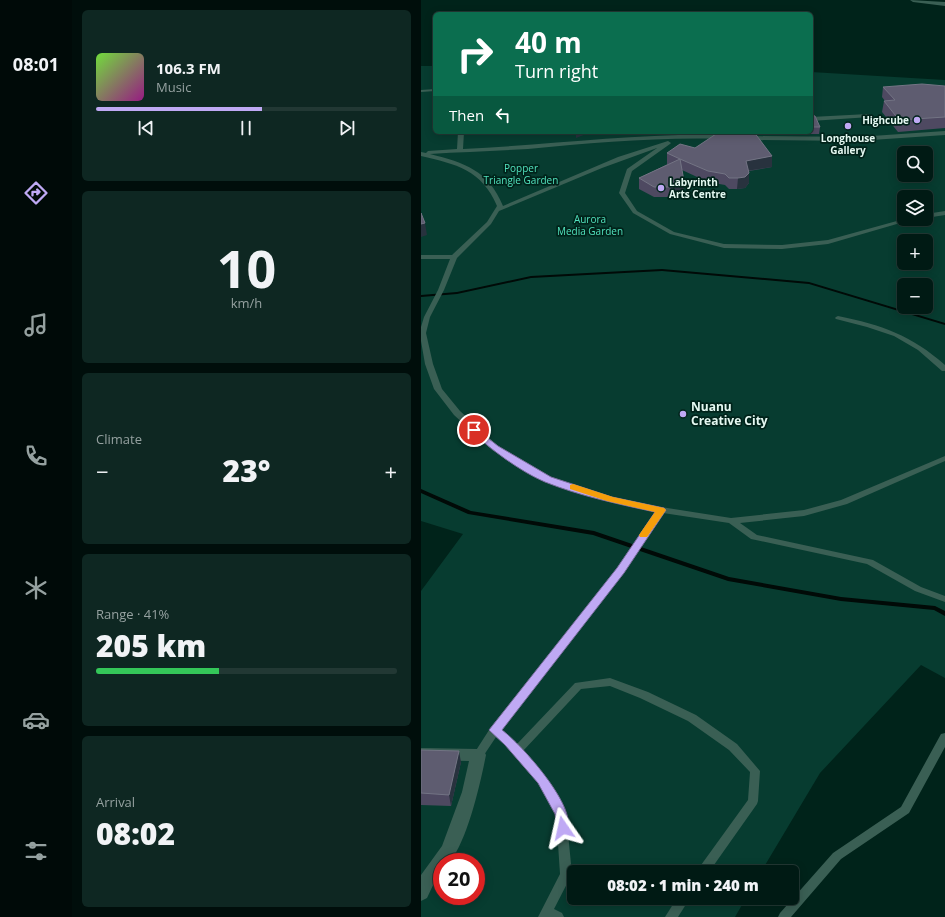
<!DOCTYPE html>
<html lang="en">
<head>
<meta charset="utf-8">
<style>
	body { margin:0; font-family:"Open Sans",sans-serif; background:#0e2722; color:#f1f3f6; height:100vh; display:flex; flex-direction:column; font-size:15px; white-space:nowrap }
	* { box-sizing:border-box; margin:0 }
	p { font-size:13px; color:#95a1a0 }
	.icon { flex:none; width:22px; height:22px; fill:none; stroke:currentColor; stroke-width:2; stroke-linecap:round; stroke-linejoin:round }
	.map { position:relative; flex:1; overflow:hidden }
	.sheet { display:flex; flex-direction:column; gap:10px; padding:10px; background:#000e0b; width:349px }
	.sheet>* { flex:none }
	.banner { position:absolute; left:12px; top:12px; width:380px; height:122px; border-radius:6px; box-shadow:0 2px 10px #0003,0 0 0 1px #223834; background:#0b6e4f; color:#fff; overflow:hidden }
	.controls { position:absolute; left:476px; top:146px; display:grid; gap:8px }
	.controls a { display:grid; place-items:center; width:36px; height:36px; border-radius:6px; background:#001a14; box-shadow:0 2px 10px #0003,0 0 0 1px #223834; font-size:20px }
	.speed { position:absolute; left:12px; top:853px; display:flex; gap:8px; font-size:20px; font-weight:700; text-align:center }
	.speed>* { display:grid; place-content:center; width:52px; height:52px; border-radius:50%; background:#001a14; box-shadow:0 2px 10px #0003,0 0 0 1px #223834; line-height:1 }
	.speed .limit { border:6px solid #d22; background:#fff; color:#111 }
	.pin { position:absolute; display:grid; place-items:center; width:34px; height:34px; color:#fff; margin:-17px; border:2px solid #fff; border-radius:50%; box-shadow:0 1px 4px #0007 }
	.me { position:absolute; width:44px; margin:-22px; rotate:349deg; stroke-linejoin:round; filter:drop-shadow(0 0 3px #0008) }
	.turn { display:flex; align-items:center; gap:14px; height:84px; padding:0 16px; font-size:18px }
	.turn .icon { width:52px; height:52px; stroke-width:2.5 }
	.turn b { display:block; font-size:28px; line-height:34px }
	.then { display:flex; align-items:center; height:38px; padding:0 16px; background:#0003; gap:8px; font-size:15px }
	.big { font-size:30px; font-weight:800; line-height:1.1 }
	.sheet .card { flex:1; display:flex; flex-direction:column; justify-content:center; gap:6px; min-width:0; padding:0 14px; border-radius:6px; background:#0e2722 }
	.sheet .dial { align-items:center; gap:0 }
	.dial b { font-size:52px; line-height:1 }
	.song { display:flex; align-items:center; gap:12px }
	.cover { width:48px; height:48px; border-radius:6px; background:linear-gradient(135deg,hsl(100 70% 55%),hsl(310 70% 35%)) }
	.played { height:4px; border-radius:2px; background:linear-gradient(90deg,#bfa9f4 55%,#223834 55%) }
	.keys { display:flex; justify-content:space-around; direction:ltr }
	.heat { display:flex; justify-content:space-between; align-items:center; font-size:22px; direction:ltr }
	.charge { height:6px; border-radius:3px; background:linear-gradient(90deg,#34c759 41%,#223834 0) }
	.trip { position:absolute; left:146px; top:865px; width:232px; height:40px; border-radius:6px; background:#001a14; box-shadow:0 2px 10px #0003,0 0 0 1px #223834; font-weight:800; line-height:40px; text-align:center }
	main { display:flex; flex:1; min-height:0 }
	.tabs { display:flex; flex-direction:column; width:72px; justify-content:space-around; align-items:center; background:#000a08; color:#95a1a0 }
	.tabs .icon { width:28px; height:28px }
	.tabs .on { color:#bfa9f4 }
	.tabs b { font-size:18px; color:#f1f3f6 }
	.map>svg:first-child { display:block }
	.green { fill:#073c30; fill-rule:evenodd }
	.lines { fill:none; stroke-linecap:round; stroke-linejoin:round }
	.stream { fill:#010a07; fill-rule:evenodd }
	.lane { fill:#3a5f54; fill-rule:evenodd }
	.street { fill:#3a5f54; fill-rule:evenodd }
	.wall { fill:#4e4961 }
	.shaded-wall { fill:#28323e }
	.building { fill:#5e5c70; stroke:#737484 }
	.route { fill:#bfa9f4; stroke:#7c6e9f }
	.slow { fill:#f59e0b }
	.poi-dot { fill:#bfa9f4; stroke:#00231a; stroke-width:1.5 }
	.labels { text-anchor:middle; stroke-width:3.5; stroke-linejoin:round; paint-order:stroke }
	.far-poi-label { font-size:10px; font-weight:bold; fill:#e4f8f1; stroke:#00231a; text-anchor:end }
	.far-park-label { font-size:10px; fill:#51e1bd; stroke:#00231a }
	.poi-label { font-size:12px; font-weight:bold; fill:#e4f8f1; stroke:#00231a; text-anchor:start }
</style>
</head>
<body>
<main>
<nav class="tabs">
<b>08:01</b>
<svg class="icon on" aria-label="directions" viewBox="0 0 24 24"><path d="M12 3l9 9-9 9-9-9zM9 14v-3h6M13 9l2 2-2 2"/></svg>
<svg class="icon" aria-label="music" viewBox="0 0 24 24"><path d="M9 18V5l10-2v13"/><circle cx="6" cy="18" r="3"/><circle cx="16" cy="16" r="3"/></svg>
<svg class="icon" aria-label="phone" viewBox="0 0 24 24"><path d="M5 4h4l2 5-3 2q2 4 5 5l2-3 5 2v4C11 20 4 13 5 4z"/></svg>
<svg class="icon" aria-label="climate" viewBox="0 0 24 24"><path d="M12 3v18M4 7l16 10M4 17L20 7"/></svg>
<svg class="icon" aria-label="car" viewBox="0 0 24 24"><path d="M5 17H2v-5l4-1 3-4h7l3 4 3 1v5h-3M9 17h6M6 11h13"/><circle cx="7" cy="17" r="2"/><circle cx="17" cy="17" r="2"/></svg>
<svg class="icon" aria-label="filters" viewBox="0 0 24 24"><path d="M4 7h16M4 17h16"/><circle cx="9" cy="7" r="2"/><circle cx="15" cy="17" r="2"/></svg>
</nav>
<section class="sheet">
<div class="card">
<div class="song"><i class="cover"></i><div><b>106.3 FM</b><p>Music</p></div></div>
<div class="played"></div>
<div class="keys"><svg class="icon" aria-label="previous" viewBox="0 0 24 24"><path d="M18 5L8 12l10 7zM5 5v14"/></svg><svg class="icon" aria-label="pause" viewBox="0 0 24 24"><path d="M8 5v14M16 5v14"/></svg><svg class="icon" aria-label="next" viewBox="0 0 24 24"><path d="M6 5l10 7-10 7zM19 5v14"/></svg></div>
</div>
<div class="card dial"><b>10</b><p>km/h</p></div>
<div class="card"><p>Climate</p>
<div class="heat"><a>−</a><b class="big">23°</b><a>+</a></div>
</div>
<div class="card"><p>Range · 41%</p><b class="big">205 km</b><div class="charge"></div></div>
<div class="card"><p>Arrival</p><b class="big">08:02</b></div>
</section>
<div class="map">
<svg width="524" height="917" viewBox="0 0 524 917">
	<rect width="100%" height="100%" fill="#00231a"/>
	<path class="green" d="M 0,66 L 14,66 L 14,132 L 390,132 L 390,72 L 524,80 L 524,678 L 500,665 L 399,773 L 340,872 L 153,872 L 153,898 L 325,898 L 314,917 L 0,917 L 0,591 L 42,534 L 0,521 ZM 483,153 L 505,153 L 505,175 L 483,175 ZM 483,197 L 505,197 L 505,219 L 483,219 ZM 483,241 L 505,241 L 505,263 L 483,263 ZM 483,285 L 505,285 L 505,307 L 483,307 ZM 21,862 L 55,862 L 55,896 L 21,896 Z"/>
	<g class="lines">
		<g class="stream">
			<polygon points="241,269 388,282 524,323 524,325 388,284 241,271 110,278 36,294 0,297 0,295 36,292 110,276"/>
			<polygon points="0,489 50,511 173,531 308,577 420,597 514,606 524,611 524,616 513,610 420,601 307,581 172,535 47,514 0,493"/>
		</g>
		<g class="lane">
			<polygon points="14,89 14,91 0,92 0,90"/>
			<polygon points="447,114 450,116 449,117 390,121 390,117"/>
			<polygon points="524,131 524,135 436,141 328,140 325,138 328,136 436,137"/>
			<path d="M 37,132 L 43,132 L 42,149 C 129,145 215,133 302,135 L 305,137 L 302,139 C 236,137 172,143 107,149 C 74,151 42,152 9,154 C 44,163 67,170 82,206 L 197,157 L 247,141 L 250,143 L 249,144 L 211,171 L 204,193 L 216,211 L 253,232 L 303,244 L 361,245 L 407,240 L 483,219 L 493,219 L 407,244 L 361,249 L 303,248 L 249,234 L 212,213 L 198,193 L 206,169 L 236,148 L 181,168 L 78,211 L 70,224 L 36,258 L 23,290 L 9,317 L 5,333 L 12,364 L 21,389 L 39,411 L 77,446 L 129,477 L 191,497 L 240,507 L 310,518 L 383,510 L 420,500 L 524,456 L 524,461 L 426,504 L 383,516 L 319,523 L 336,535 L 452,560 L 500,587 L 524,596 L 524,602 L 494,591 L 446,564 L 330,539 L 308,523 L 242,513 L 202,573 L 80,729 L 96,744 L 154,683 L 189,678 L 227,692 L 275,715 L 316,744 L 339,771 L 337,801 L 336,804 L 288,872 L 275,872 L 327,800 L 329,772 L 308,750 L 267,721 L 219,698 L 189,686 L 160,689 L 102,751 L 125,777 L 145,813 L 151,874 L 133,909 L 141,913 L 143,917 L 117,917 L 139,874 L 135,814 L 117,783 L 84,745 L 75,737 L 61,758 L 57,759 L 53,758 L 52,755 L 70,727 L 196,569 L 235,512 L 187,501 L 123,481 L 71,450 L 33,415 L 13,389 L 4,364 L 0,341 L 0,327 L 3,317 L 17,290 L 29,259 L 0,259 L 0,255 L 31,255 L 66,222 L 76,206 C 61,170 35,164 0,156 L 0,152 L 5,153 L 7,151 L 36,149 Z"/>
			<polygon points="524,211 524,215 505,218 505,214"/>
			<path d="M 417,316 C 461,325 490,335 524,365 L 524,371 L 521,371 L 497,350 L 473,336 L 446,327 L 415,319 L 414,318 L 415,317 Z"/>
			<polygon points="524,733 524,747 488,813 420,859 370,917 357,917 359,913 412,853 480,807 520,734"/>
			<polygon points="256,898 269,898 257,917 244,917"/>
		</g>
		<g class="street">
			<polygon points="489,0 524,2 524,6 492,2"/>
			<path d="M 0,748 L 57,749 L 63,751 L 65,755 C 59,785 47,838 29,862 L 21,862 L 21,872 L 14,881 L 6,898 L 0,901 L 0,875 L 21,846 L 41,792 L 48,761 L 0,760 Z"/>
		</g>
	</g>
	<g class="wall">
		<polygon points="524,86 524,128 477,132 461,112 463,101 464,101 461,97 462,87"/>
		<polygon points="390,105 391,115 399,127 398,134 364,134 363,132 390,132"/>
		<polygon points="274,148 351,156 351,167 328,171 328,183 324,188 316,189 308,189 304,185 287,182 261,170 263,181 263,192 252,197 233,197 218,189 218,178 247,164 246,164 246,153"/>
		<polygon points="0,750 40,762 30,806 0,805"/>
	</g>
	<g class="shaded-wall">
		<polygon points="390,109 392,109 391,115 390,116"/>
		<polygon points="155,132 170,132 155,138"/>
		<polygon points="351,156 351,167 325,171 325,161"/>
		<polygon points="328,173 328,183 324,188 316,189 317,178"/>
		<polygon points="263,181 263,192 252,197 252,187"/>
		<polygon points="4,223 6,235 0,237 0,224"/>
		<polygon points="38,751 40,762 30,806 28,795"/>
	</g>
	<g class="building">
		<polygon points="501,84 524,86 524,117 478,120 463,101 474,100 462,87"/>
		<polygon points="390,115 394,116 399,127 390,127"/>
		<polygon points="298,132 333,132 351,156 325,161 328,173 324,177 317,178 308,178 304,174 287,171 259,159 263,181 252,187 233,187 218,178 259,159 246,153 259,144 274,148"/>
		<polygon points="0,213 4,223 0,224"/>
		<polygon points="0,750 38,751 28,795 0,793"/>
	</g>
	<path class="route" d="M 53,427 L 77,446 L 130,477 L 191,497 L 243,508 L 245,510 L 203,573 L 81,730 C 100,744 158,808 146,832 L 142,834 L 137,832 L 134,814 L 117,783 L 84,745 L 68,730 L 196,568 L 234,512 C 197,504 159,496 124,482 C 100,472 69,449 50,431 L 50,428 Z"/>
	<polygon class="slow" points="152,484 192,497 243,508 245,510 226,537 219,537 218,535 234,512 186,501 149,489 149,485"/>
	<g class="poi-dot">
		<circle cx="496" cy="120" r="4"/>
		<circle cx="427" cy="126" r="4"/>
		<circle cx="240" cy="188" r="4"/>
		<circle cx="262" cy="414" r="4"/>
	</g>
	<g class="labels">
		<g class="far-poi-label">
			<text x="488" y="124">Highcube</text>
			<text x="427" y="142" text-anchor="middle">Longhouse<tspan x="427" dy="12">Gallery</tspan></text>
			<text x="248" y="186" text-anchor="start">Labyrinth<tspan x="248" dy="12">Arts Centre</tspan></text>
		</g>
		<g class="far-park-label">
			<text x="100" y="172">Popper<tspan x="100" dy="12">Triangle Garden</tspan></text>
			<text x="169" y="223">Aurora<tspan x="169" dy="12">Media Garden</tspan></text>
		</g>
		<g class="poi-label">
			<text x="270" y="411">Nuanu<tspan x="270" dy="14">Creative City</tspan></text>
		</g>
	</g>
</svg>
<div class="controls">
<a><svg class="icon" aria-label="search" viewBox="0 0 24 24"><circle cx="10" cy="10" r="6"/><path d="M15 15l6 6"/></svg></a>
<a><svg class="icon" aria-label="layers" viewBox="0 0 24 24"><path d="M12 4l9 5-9 5-9-5zM3 14l9 5 9-5"/></svg></a>
<a>+</a>
<a>−</a>
</div>
<div class="speed"><div class="limit">20</div></div>
<div class="pin" style="left:53px;top:430px;background:#d93025"><svg class="icon" aria-label="arrive" viewBox="0 0 24 24"><path d="M6 21V4h12l-3 4 3 4H6"/></svg></div>
<svg class="me" style="left:142px;top:828px" viewBox="-20 -20 40 40"><path d="M0-17L14 15 0 8-14 15z" fill="#bfa9f4" stroke="#fff" stroke-width="4"/></svg>
<div class="trip">08:02 · 1 min · 240 m</div>
<div class="banner">
<div class="turn"><svg class="icon" aria-label="right" viewBox="0 0 24 24"><path d="M7 20v-9h11M14 6l5 5-5 5"/></svg><div><b>40 m</b>Turn right</div></div>
<div class="then">Then<svg class="icon" aria-label="left" viewBox="0 0 24 24"><path d="M17 20v-9H6M10 6l-5 5 5 5"/></svg></div>
</div>
</div>
</main>
</body>
</html>
